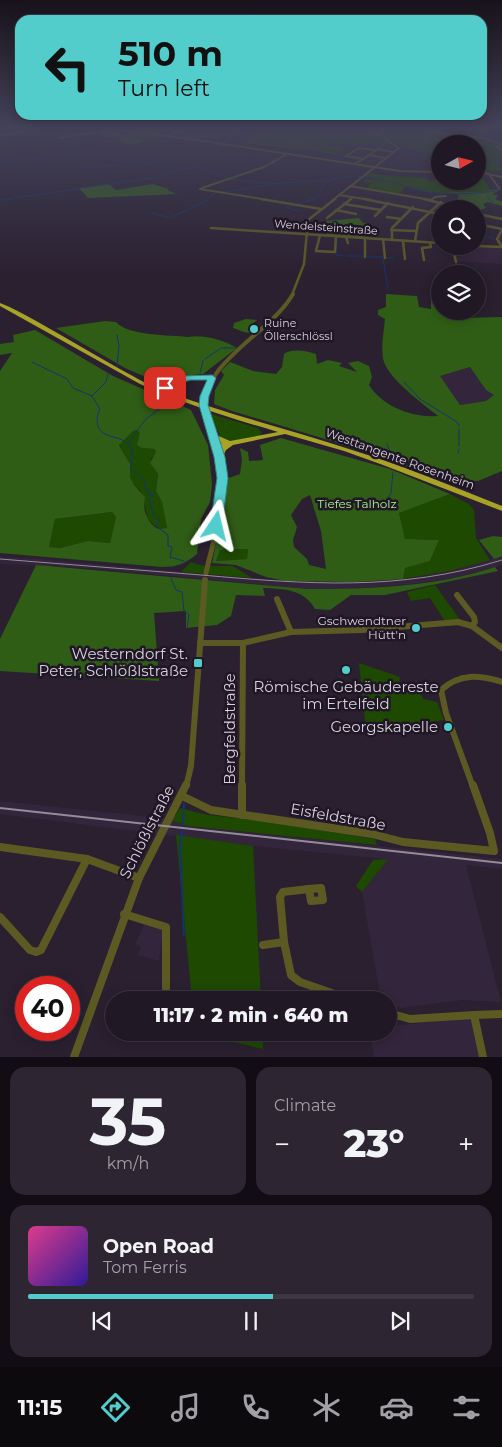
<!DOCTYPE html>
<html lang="en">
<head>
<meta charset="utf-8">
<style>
	body { margin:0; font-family:Montserrat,sans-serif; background:#2d2531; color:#f1f3f6; height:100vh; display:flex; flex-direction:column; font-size:19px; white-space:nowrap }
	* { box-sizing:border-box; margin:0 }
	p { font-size:16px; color:#a2a0a6 }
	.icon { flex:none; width:28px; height:28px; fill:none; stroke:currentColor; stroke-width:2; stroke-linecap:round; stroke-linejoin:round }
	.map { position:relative; height:1057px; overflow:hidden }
	.sheet { display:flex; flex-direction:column; gap:10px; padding:10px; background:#120d14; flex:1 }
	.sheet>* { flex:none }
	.top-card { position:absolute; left:15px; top:15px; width:472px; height:105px; border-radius:15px; box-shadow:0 2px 12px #0003,0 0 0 1px #3d3741; background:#52cdcc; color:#111; overflow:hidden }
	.needle { width:32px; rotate:82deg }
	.fabs { position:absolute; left:431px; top:135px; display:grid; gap:10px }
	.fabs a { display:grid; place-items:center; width:55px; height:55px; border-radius:50%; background:#201824; box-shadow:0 2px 12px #0003,0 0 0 1px #3d3741; font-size:25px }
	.speed { position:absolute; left:15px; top:976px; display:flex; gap:10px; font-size:25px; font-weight:700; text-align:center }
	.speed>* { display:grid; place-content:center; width:65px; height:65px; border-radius:50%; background:#201824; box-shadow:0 2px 12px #0003,0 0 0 1px #3d3741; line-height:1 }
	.speed .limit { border:8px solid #d22; background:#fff; color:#111 }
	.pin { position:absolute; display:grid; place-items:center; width:42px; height:42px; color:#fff; margin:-21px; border-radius:10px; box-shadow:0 2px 8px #0006 }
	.me { position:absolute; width:55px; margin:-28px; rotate:10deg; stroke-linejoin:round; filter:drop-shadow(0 0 4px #0008) }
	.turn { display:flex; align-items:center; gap:18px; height:105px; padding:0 20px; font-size:22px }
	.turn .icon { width:65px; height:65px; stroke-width:2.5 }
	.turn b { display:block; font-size:35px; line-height:42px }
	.big { font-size:38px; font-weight:800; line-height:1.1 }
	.sheet .widget { flex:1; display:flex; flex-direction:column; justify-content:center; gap:8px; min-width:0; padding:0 18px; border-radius:15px; background:#2d2531 }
	.sheet .dial { align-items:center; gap:0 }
	.dial b { font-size:65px; line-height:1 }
	.song { display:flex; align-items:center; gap:15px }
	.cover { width:60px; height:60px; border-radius:8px; background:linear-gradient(135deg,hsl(330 70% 55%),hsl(250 70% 35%)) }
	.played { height:5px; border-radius:2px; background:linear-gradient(90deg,#52cdcc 55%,#3d3741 55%) }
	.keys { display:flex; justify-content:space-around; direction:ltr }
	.heat { display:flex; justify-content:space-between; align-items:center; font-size:28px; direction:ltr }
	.sheet .tiles { flex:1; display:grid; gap:10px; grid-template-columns:1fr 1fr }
	.widget:last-child { grid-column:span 2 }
	.trip { position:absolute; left:105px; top:991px; width:292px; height:50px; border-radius:25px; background:#201824; box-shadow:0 2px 12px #0003,0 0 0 1px #3d3741; font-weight:800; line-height:50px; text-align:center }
	.tab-bar { display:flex; height:80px; justify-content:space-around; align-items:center; background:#0d0a0e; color:#a2a0a6 }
	.tab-bar .icon { width:35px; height:35px }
	.tab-bar .active { color:#52cdcc }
	.tab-bar b { font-size:22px; color:#f1f3f6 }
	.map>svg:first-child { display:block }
	.built { fill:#33253b }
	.green { fill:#1e4901; fill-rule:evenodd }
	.forest { fill:#2f5d16; fill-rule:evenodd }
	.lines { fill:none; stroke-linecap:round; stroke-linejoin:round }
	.stream-far1 { stroke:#123471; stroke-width:1 }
	.stream { stroke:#123471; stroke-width:2 }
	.minor-far5 { stroke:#5c5a22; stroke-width:2 }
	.minor-far4 { stroke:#5c5a22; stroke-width:2.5 }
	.minor-far3 { stroke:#5c5a22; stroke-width:4 }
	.minor-far2 { stroke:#5c5a22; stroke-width:5 }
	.minor-far1 { stroke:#5c5a22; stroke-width:6 }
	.minor { stroke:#5c5a22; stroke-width:8 }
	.highway { fill:#a6a327; fill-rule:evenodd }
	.rail-far1 { stroke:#948c98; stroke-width:1 }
	.rail { stroke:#948c98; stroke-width:2 }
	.route { fill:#52cdcc; stroke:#358585 }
	.poi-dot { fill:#52cdcc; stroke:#201726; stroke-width:2 }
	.labels { text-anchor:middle; stroke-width:5; stroke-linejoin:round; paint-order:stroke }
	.far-street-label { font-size:11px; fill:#d7d1db; stroke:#201726 }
	.far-poi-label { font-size:11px; fill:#d7d1db; stroke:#201726; text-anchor:start }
	.street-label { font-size:12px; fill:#d7d1db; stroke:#201726 }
	.park-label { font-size:12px; fill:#abee8e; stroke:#201726 }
	.poi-label { font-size:12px; fill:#d7d1db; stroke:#201726; text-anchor:end }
	.near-poi-label { font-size:15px; fill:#d7d1db; stroke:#201726; text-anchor:end }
	.near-street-label { font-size:15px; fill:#d7d1db; stroke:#201726 }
</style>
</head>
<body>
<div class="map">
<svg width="502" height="1057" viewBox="0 0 502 1057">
	<rect width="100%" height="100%" fill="#2a2030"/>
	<g class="built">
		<polygon points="502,230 502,264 456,261 452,246 501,247 497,239"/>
		<polygon points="470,367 486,390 494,395 486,401 460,405 439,376"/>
		<polygon points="502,556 502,565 459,577 414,584 350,589 308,589 85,568 0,564 0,557 39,559 285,581 355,582 412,578 449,571"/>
		<polygon points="0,801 161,818 188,826 502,859 502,869 466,865 501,1002 463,1000 401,1008 389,1004 389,1000 381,1000 362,892 387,859 253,846 0,814"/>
		<polygon points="145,922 163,929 159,961 138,955 141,947 135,945"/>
		<polygon points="471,1018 480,1057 374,1057 370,1033 389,1032 389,1026"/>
	</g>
	<g class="green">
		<path d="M 141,127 L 173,127 L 173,129 C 182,132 190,127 200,127 L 197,129 L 228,132 L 235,128 L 222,127 L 255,127 L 272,132 L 290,127 L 374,127 L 378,130 L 381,127 L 444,127 L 447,136 L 467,136 L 467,132 L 457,129 L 464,127 L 491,127 L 481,138 L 502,144 L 497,147 L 502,149 L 502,159 L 498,162 L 502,170 L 491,172 L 491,170 L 484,170 L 479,162 L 482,161 L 478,161 L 478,150 L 485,151 L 486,147 L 478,144 L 440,144 L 440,157 L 430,155 L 430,151 L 425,154 L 403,146 L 382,133 L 378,133 L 398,147 L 332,142 L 327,145 L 346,148 L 335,155 L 305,148 L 301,150 L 244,143 L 264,132 C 240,123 240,131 220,138 C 210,141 194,136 184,135 L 187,133 L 163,131 L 158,137 L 164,139 L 143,142 L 125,131 L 136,133 L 139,130 L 133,128 ZM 364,128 L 376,134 L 325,135 L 321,130 Z"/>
		<path d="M 368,173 C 388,176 407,177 427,178 L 428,181 L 478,181 L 478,178 L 483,178 L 490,190 L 488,192 C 472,192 454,195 438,193 C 412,190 389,178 363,177 Z"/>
		<polygon points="366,179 390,181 405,187 399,194 367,188 371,183 362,182"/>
		<polygon points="211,414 258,428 262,433 259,436 229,442 220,437"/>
		<polygon points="137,430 140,432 142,448 155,449 157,452 151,459 152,466 158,474 156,491 162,502 167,528 158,529 148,519 141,491 134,485 130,477 130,464 119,444 133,431"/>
		<polygon points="450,494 469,504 474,510 476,538 490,560 449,571 403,579 404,568 430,561 439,540 405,539 399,513"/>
		<polygon points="112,512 116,517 110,543 88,541 60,548 49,547 55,519"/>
		<polygon points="239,549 248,549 247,559 215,561 220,550"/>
		<polygon points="191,562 204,566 233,566 252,578 181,572"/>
		<polygon points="435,585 464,625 448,626 430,598 411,601 407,592"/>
		<polygon points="359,663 400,677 399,684 419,690 423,699 437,702 444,720 366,731"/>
		<polygon points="180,808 208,815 263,821 375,839 377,845 188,826 172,821"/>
		<polygon points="176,835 253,846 261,1000 192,1000"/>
		<polygon points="388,859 362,892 356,886 373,860"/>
		<polygon points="195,1033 263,1033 263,1049"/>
	</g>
	<g class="forest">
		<polygon points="112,130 120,131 118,132 123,136 130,135 143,142 128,145 117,138 105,137 97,132"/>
		<polygon points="109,184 116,190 153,184 169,189 167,190 177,194 88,198 79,188"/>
		<polygon points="502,189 492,194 498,196 495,199 502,202 502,206 488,202 483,204 486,208 480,210 456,202 459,195 448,192 488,192 490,190"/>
		<polygon points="359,218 363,223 370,224 368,238 327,235 325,231 321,230 321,226 325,225 326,221"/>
		<path d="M 386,294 L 417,296 L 419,307 L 431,309 L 431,296 L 439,296 L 440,294 L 440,311 L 455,311 L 459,318 L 502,317 L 502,471 L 478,481 L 463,480 L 464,484 L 453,482 L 335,442 L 232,411 L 214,404 L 215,390 L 224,375 L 221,371 L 230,362 L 253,371 L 276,374 L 282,367 L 284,354 C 292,348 307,351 316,354 L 317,364 L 328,360 L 342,363 L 339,366 L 357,372 L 348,363 L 358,361 L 369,366 L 372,377 L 369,385 C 383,407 413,418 438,416 C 424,404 386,378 383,358 C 381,346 384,330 385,319 L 378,315 L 378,310 L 386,307 ZM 470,367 L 486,390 L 494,395 L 486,401 L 460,405 L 440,376 Z"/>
		<path d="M 246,319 L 257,320 L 252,324 L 261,329 C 251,337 243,331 233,328 L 234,323 Z"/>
		<path d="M 105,321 L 116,322 C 128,336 170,335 188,337 C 202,334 225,340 237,348 L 203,374 L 183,376 L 168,383 L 162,384 L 125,368 L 56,328 Z"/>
		<path d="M 35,330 L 113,376 L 191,410 L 208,445 L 212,484 L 210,502 L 201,519 L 197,554 C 185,564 177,567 162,567 L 0,553 L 0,371 L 12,353 L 0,355 L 0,344 L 14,342 L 13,335 ZM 137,430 L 140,433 L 137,445 L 142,448 L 155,449 L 156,452 L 150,463 L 158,474 L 156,491 L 162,502 L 167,528 L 158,529 C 147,523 142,509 145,497 L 134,485 L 130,477 L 130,464 L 119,445 L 133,431 ZM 112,512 L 116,517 L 110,543 L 88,541 L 60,548 L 49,547 L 55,519 Z"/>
		<path d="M 281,438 L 390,469 L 450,494 L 399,513 L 405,539 L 439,540 L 430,561 L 405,568 L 403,579 L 355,582 L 285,581 L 266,577 L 236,565 L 212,563 L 223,510 L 226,479 L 240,474 L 242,460 L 240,448 L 248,452 L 249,461 L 263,460 L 260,445 ZM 310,495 L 321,531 L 326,569 L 309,565 L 307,559 L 294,547 L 293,540 L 297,527 L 291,515 L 302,499 ZM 239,549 L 248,549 L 247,559 L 216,561 L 220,550 Z"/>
		<polygon points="493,536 502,537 502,556 494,559 479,540"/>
		<path d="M 36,565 L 308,589 C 371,589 435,587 495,567 L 498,571 L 385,595 L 351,595 L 330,610 L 315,609 C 304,589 284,589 263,588 L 265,596 L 236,595 L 231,616 L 217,625 L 186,628 L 186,611 L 154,613 L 159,681 L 0,671 L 0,639 Z"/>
	</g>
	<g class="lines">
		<g class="stream-far1">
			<polyline points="233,127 343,144 395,147"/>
			<polyline points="378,127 380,132 403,147"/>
			<polyline points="440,127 444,132"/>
			<polyline points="434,145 443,135"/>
			<polyline points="399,147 407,148"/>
			<polyline points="407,148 440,158"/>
			<polyline points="430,151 433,146"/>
			<polyline points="69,154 83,166"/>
			<polyline points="28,159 127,145"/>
			<polyline points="478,161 502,162"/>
			<polyline points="0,163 25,159"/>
			<polyline points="83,167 156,163 180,166"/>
			<polyline points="151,178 183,169 198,167 230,178"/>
			<polyline points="231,179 268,184 333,180"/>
			<path d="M 406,187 C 438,196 470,195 502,190"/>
			<polyline points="83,188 149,178"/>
			<polyline points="225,192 275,184"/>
			<polyline points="487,196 492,202"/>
			<polyline points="15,198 78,189"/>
			<polyline points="0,200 12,199"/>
			<path d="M 297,204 L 317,198 C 320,194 321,188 325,184 C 340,169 384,179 402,186"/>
			<polyline points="291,206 286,208 301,211"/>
			<polyline points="151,213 170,218 206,201 215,192"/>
			<polyline points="323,221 326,234"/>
			<polyline points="478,231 494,239"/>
			<polyline points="337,237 336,255 344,256"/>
			<polyline points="347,256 364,256"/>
			<polyline points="367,257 383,257"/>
			<polyline points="387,258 394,258"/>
			<polyline points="383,259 388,289"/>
			<polyline points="117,335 119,346 117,367"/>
			<polyline points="205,359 221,348 235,348"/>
			<path d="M 32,362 L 67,379 L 73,388 L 92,396 L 100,409 C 96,417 95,429 105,434 C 118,440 128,437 133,453 L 130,455 L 133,464 L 130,468 L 144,480 L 146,490 L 150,491 L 149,495 L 154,495 L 149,499 L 154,516 L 159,520 L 156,526 L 168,535 L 168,546 L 172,547 L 170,557 L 184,561"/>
			<polyline points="200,373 203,361"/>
			<polyline points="404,382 420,399 457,422 459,426"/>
			<polyline points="92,396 106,382 108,374"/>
			<polyline points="459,429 459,446"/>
			<polyline points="128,443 146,419 173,399"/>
			<polyline points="387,444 392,459"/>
			<polyline points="458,453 459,449"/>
			<polyline points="385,503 391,493 393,472"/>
			<polyline points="171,578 176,590 182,592 184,611 189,615 187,628"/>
		</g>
		<g class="stream">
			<polyline points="183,825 184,803"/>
			<polyline points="182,830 180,845 184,935"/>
		</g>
		<g class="minor-far5">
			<polyline points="88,127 183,138 400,171 440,172"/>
			<polyline points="390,127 484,138 502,144"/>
			<polyline points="0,136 45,127"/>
			<polyline points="169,136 190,127"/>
			<polyline points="59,138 103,131"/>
			<polyline points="502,144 497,147 502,149"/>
			<polyline points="377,149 394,152"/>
			<polyline points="369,155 386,158"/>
			<polyline points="346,156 359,148 376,150"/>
			<polyline points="346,156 363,159"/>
			<polyline points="480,163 486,172"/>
			<polyline points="355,164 380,148"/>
			<polyline points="478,172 502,177"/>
			<polyline points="488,173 499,188"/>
			<polyline points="350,186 431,200"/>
			<polyline points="202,188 264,167 287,154"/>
			<polyline points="200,189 268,200"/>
			<polyline points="339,195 371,200"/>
			<polyline points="333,200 399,148 382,136 360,127"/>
			<polyline points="349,200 353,197"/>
			<polyline points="431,200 435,197 446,196"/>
		</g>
		<g class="minor-far4">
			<polyline points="261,199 321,209"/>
			<polyline points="364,199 440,214"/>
			<polyline points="424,199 464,209"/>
			<polyline points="344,204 381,210"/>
			<polyline points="336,210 356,214"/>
			<polyline points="478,214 502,219"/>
			<polyline points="375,216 388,203"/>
			<polyline points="387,217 401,219"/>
			<polyline points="327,218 351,199"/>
			<polyline points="482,225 502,229"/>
			<polyline points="211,228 440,243"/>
			<polyline points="391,230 415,231"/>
			<polyline points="502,230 497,239 502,247"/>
			<polyline points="320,235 316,251 335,252 336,236"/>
			<polyline points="346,237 348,243"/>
			<polyline points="365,238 365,257"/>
			<polyline points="383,239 385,258"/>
			<polyline points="392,240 392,228 413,207"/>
			<polyline points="403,241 405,259"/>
			<polyline points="415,241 418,223 441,202"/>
			<polyline points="452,246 456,262"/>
			<polyline points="478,246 502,247"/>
			<polyline points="424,260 422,248 431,247 430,243"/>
			<polyline points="292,295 304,264 308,220 335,199"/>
		</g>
		<path class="minor-far3" d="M 206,418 C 193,365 270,335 293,294"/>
		<path class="minor-far2" d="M 205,417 C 210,436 219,454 222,473 C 226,506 213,541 206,573"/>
		<g class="minor-far1">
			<polyline points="457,595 474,617 475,622 472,626"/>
			<polyline points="277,599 291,632"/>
			<polyline points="200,643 243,643 291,632 362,630 458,622 472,626 502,648"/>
			<polyline points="186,787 191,766 205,580"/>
			<polyline points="242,787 243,643"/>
			<path d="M 473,787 L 446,713 L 441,690 C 460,673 479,675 502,682"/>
		</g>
		<g class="minor">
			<polyline points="182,796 211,810 372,834 403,842 494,851 490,833 473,785"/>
			<polyline points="242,815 242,785"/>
			<polyline points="0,847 87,859 139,878"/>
			<polygon points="321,888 323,900 311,901 309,889"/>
			<polyline points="124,914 166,927 166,988"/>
			<polyline points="0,917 30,950 36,952 41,950 87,859"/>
			<polyline points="284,942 280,897 283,892 309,889"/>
			<polyline points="263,945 284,942 291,975 300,982 352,1000"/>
			<polyline points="389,1013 410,1019 474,1015 483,1057"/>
			<polyline points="474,1015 502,1014"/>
			<polyline points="74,1057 139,878 186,785"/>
		</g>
		<path class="highway" d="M 0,303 C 13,308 25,315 38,322 C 65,337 91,353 118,368 C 130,374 143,383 156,387 C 172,391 194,367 215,378 C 209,381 202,378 195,379 C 184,381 175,388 164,390 L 165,391 C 226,414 288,429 349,449 C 401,465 452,486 502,506 L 502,511 L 383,465 L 344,451 L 285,434 L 233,445 L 226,450 L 222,458 L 218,458 L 217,457 L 222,447 L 216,448 L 213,446 L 214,445 L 222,443 L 210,436 L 209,435 L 210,434 L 214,434 L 230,441 L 278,432 C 231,418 184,404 140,384 L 0,306 Z"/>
		<path class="rail-far1" d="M 0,559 C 67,564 134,570 201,575 C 306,584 399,592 502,560"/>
		<polyline class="rail" points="0,808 502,863"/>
	</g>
	<linearGradient id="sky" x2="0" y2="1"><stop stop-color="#17121a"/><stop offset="0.46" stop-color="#444259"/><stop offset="1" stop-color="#444259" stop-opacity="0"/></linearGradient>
	<rect width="502" height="275" fill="url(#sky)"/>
	<polygon class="route" points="212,375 216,378 209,396 208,405 225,457 228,478 222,526 216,529 210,526 217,478 214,457 199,405 200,396 207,380 189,380 165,391 161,388 184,376"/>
	<g class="poi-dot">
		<circle cx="254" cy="329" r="5"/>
		<circle cx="416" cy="628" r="5"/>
		<rect x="193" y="658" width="10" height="10" rx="2.5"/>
		<circle cx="346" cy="670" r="5"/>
		<circle cx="448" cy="727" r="5"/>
	</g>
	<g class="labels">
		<g class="far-street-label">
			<text transform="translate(326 227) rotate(4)" y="4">Wendelsteinstraße</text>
		</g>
		<g class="far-poi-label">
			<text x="264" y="327">Ruine<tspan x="264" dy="13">Öllerschlössl</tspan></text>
		</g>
		<g class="street-label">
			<text transform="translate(400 459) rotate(20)" y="4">Westtangente Rosenheim</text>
		</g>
		<g class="park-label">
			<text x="357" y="508">Tiefes Talholz</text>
		</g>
		<g class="poi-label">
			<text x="406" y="625">Gschwendtner<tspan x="406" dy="14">Hütt'n</tspan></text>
		</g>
		<g class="near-poi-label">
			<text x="188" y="659">Westerndorf St.<tspan x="188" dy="17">Peter, Schlößlstraße</tspan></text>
			<text x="346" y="692" text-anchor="middle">Römische Gebäudereste<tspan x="346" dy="17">im Ertelfeld</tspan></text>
			<text x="438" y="732">Georgskapelle</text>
		</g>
		<g class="near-street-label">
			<text transform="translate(230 729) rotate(-90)" y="5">Bergfeldstraße</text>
			<text transform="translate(338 817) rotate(10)" y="5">Eisfeldstraße</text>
			<text transform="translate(147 832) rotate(-63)" y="5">Schlößlstraße</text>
		</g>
	</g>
</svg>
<div class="fabs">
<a><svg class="needle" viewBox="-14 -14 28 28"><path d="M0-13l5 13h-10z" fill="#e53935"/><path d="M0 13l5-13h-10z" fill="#a2a0a6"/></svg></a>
<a><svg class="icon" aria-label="search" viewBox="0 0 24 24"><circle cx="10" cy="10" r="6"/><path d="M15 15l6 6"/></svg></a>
<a><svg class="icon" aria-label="layers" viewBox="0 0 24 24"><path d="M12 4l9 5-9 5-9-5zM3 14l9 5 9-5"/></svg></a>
</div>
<div class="speed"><div class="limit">40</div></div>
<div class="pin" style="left:165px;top:388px;background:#d93025"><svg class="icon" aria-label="arrive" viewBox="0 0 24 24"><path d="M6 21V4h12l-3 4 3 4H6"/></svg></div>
<svg class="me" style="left:216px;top:526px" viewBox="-20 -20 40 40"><path d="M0-17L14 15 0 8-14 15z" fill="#52cdcc" stroke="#fff" stroke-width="4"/></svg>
<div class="trip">11:17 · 2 min · 640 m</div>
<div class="top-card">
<div class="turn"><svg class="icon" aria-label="left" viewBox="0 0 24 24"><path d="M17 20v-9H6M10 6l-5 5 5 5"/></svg><div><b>510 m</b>Turn left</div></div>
</div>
</div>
<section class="sheet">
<div class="tiles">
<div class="widget dial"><b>35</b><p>km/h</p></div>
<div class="widget"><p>Climate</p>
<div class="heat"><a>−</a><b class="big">23°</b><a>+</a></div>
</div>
<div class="widget">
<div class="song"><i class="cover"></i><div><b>Open Road</b><p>Tom Ferris</p></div></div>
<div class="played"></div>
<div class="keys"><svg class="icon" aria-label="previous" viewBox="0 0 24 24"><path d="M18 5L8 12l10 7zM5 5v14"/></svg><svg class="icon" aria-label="pause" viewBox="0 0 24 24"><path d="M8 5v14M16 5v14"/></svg><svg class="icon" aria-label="next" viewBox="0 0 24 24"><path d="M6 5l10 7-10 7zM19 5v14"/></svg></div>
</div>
</div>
</section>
<nav class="tab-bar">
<b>11:15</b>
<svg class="icon active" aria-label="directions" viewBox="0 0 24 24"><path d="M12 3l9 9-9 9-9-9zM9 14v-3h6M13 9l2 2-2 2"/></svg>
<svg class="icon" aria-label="music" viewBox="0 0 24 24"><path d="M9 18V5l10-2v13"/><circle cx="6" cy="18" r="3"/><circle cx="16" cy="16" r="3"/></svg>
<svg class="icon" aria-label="phone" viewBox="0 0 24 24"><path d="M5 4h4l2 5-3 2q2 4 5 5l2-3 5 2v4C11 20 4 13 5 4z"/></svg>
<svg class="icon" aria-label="climate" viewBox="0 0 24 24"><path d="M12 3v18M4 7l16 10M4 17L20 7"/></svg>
<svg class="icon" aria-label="car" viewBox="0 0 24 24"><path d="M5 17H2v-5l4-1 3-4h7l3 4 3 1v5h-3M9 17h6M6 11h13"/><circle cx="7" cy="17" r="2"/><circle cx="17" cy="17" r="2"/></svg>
<svg class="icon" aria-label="filters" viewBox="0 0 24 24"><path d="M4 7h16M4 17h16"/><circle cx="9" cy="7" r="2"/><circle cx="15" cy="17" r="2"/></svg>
</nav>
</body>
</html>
